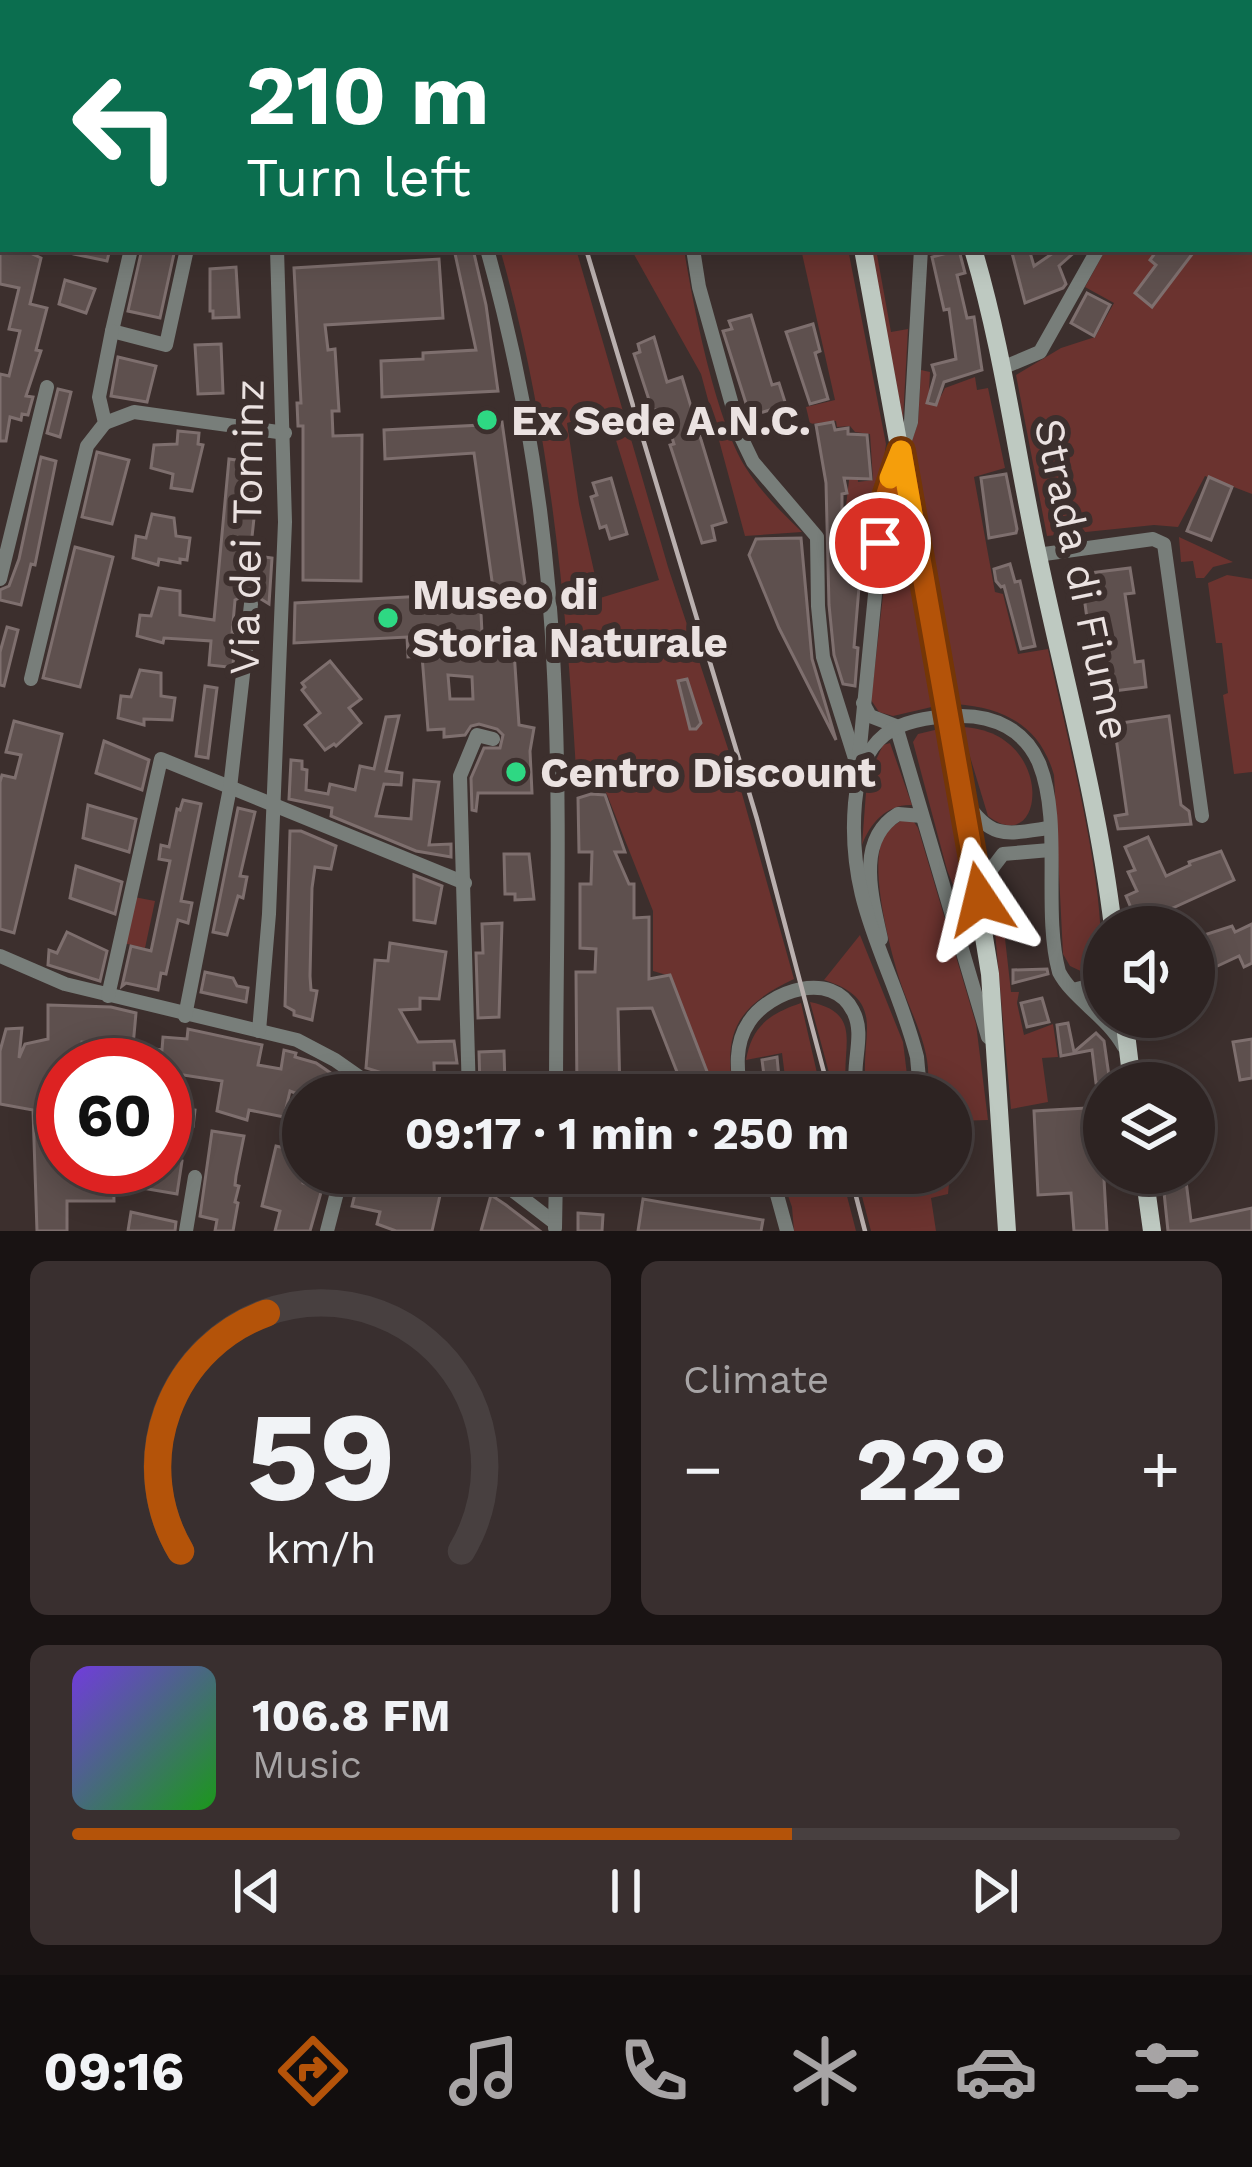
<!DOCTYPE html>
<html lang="en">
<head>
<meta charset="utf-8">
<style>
	body { margin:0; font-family:"Work Sans",sans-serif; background:#392f2f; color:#f1f3f6; height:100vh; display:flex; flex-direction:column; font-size:45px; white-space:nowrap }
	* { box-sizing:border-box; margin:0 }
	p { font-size:39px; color:#a7a4a5 }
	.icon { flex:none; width:66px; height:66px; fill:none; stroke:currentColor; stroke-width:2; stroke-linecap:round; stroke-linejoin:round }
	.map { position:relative; height:1231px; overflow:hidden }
	.panel { display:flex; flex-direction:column; gap:30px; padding:30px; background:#191313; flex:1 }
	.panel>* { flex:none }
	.hud { position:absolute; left:0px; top:0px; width:1254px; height:252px; box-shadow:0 6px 30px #0003,0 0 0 3px #484040; background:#0b6e4f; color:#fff; overflow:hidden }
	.controls { position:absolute; left:1083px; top:906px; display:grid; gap:24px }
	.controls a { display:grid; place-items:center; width:132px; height:132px; border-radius:50%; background:#2d2322; box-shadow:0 6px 30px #0003,0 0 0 3px #484040; font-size:60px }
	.speed { position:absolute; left:36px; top:1038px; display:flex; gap:24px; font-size:60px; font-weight:700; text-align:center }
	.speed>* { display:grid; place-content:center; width:156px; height:156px; border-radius:50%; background:#2d2322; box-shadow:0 6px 30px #0003,0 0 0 3px #484040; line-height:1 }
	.speed .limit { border:18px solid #d22; background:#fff; color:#111 }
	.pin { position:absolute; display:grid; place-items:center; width:102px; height:102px; color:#fff; margin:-51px; border:6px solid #fff; border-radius:50%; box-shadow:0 3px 12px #0007 }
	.me { position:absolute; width:132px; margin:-66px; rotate:350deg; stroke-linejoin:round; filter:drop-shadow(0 0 9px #0008) }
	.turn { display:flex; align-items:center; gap:42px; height:252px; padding:0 48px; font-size:54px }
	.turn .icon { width:156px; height:156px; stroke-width:2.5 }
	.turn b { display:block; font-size:84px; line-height:102px }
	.big { font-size:90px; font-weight:700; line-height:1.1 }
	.panel .tile { flex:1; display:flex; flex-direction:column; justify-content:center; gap:18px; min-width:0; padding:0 42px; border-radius:18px; background:#392f2f }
	.panel .dial { align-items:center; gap:0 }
	.dial svg { height:312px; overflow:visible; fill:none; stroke:#484040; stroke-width:7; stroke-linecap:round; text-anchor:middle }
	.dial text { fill:#f1f3f6; stroke:none }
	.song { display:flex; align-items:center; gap:36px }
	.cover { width:144px; height:144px; border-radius:18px; background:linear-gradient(135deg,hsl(260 70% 55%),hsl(120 70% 35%)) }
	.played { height:12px; border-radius:6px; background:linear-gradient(90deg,#b45309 65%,#484040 65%) }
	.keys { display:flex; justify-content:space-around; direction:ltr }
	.heat { display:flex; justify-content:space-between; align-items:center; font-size:66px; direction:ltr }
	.panel .tiles { flex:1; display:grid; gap:30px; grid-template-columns:1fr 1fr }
	.tile:last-child { grid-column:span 2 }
	.trip { position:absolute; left:282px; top:1074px; width:690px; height:120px; border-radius:60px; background:#2d2322; box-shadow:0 6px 30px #0003,0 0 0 3px #484040; font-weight:700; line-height:120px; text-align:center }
	.tab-bar { display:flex; height:192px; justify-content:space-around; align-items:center; background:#120e0e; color:#a7a4a5 }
	.tab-bar .icon { width:84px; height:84px }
	.tab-bar .current { color:#b45309 }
	.tab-bar b { font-size:54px; color:#f1f3f6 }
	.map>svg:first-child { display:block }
	.green { fill:#6b332f; fill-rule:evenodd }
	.building { fill:#5e504e; stroke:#7e6f6e; stroke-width:3; fill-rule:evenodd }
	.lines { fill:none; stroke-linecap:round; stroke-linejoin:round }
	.minor { stroke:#787e7a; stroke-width:14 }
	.major { stroke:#bec9c1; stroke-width:18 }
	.rail { stroke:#bab0af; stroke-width:4.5 }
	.major-bridge { stroke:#bec9c1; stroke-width:18 }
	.route-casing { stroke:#753606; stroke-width:30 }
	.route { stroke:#b45309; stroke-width:21 }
	.slow { stroke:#f59e0b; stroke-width:21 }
	.poi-dot { fill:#2ed883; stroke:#3c2f2d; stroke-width:4.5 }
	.labels { text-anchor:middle; stroke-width:12; stroke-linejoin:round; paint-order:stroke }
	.poi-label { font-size:42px; font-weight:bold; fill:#ebe2e1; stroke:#3c2f2d; text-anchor:start }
	.street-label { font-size:42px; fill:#ebe2e1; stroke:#3c2f2d }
</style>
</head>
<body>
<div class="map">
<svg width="1252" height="1231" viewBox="0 0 1252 1231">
	<rect width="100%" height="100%" fill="#3c2f2d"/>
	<g class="green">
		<polygon points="1252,161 1252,494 1205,476 1178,527 1154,525 1047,536 1016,375 1061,348 1095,337 1114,303 1085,287 1106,249 1251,249"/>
		<path d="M 500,249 L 576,249 L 668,567 L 737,776 L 794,979 C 737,1006 722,1032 734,1095 L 716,1095 L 670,976 L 653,971 L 653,911 L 604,787 L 577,788 C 567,607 550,424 500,249 ZM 607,411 L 659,580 L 600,598 L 579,504 L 567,423 Z"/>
		<path d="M 631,249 L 684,249 C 693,306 716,421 746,468 C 761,492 781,512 802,532 L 745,536 L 701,374 Z"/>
		<polygon points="801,249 848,249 886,444 875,526 853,525 853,515 845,514 851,464 857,464 858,482 873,480 870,434 855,432 850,426 837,427 836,421 810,424 806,407 835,400"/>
		<polygon points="871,249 876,249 891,332 908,329 903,419"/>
		<path d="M 921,370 L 930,372 L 929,391 L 941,396 L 945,388 L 975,377 L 977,390 L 988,388 L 1005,468 L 974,477 L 995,592 L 1003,594 L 1018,654 L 1048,649 C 1059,704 1119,932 1095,970 L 1087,974 L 1070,966 L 1063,954 L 1054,775 C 1040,726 1005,708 956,704 L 908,451 L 918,423 Z"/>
		<polygon points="895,491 936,706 893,716 879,712 871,700"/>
		<polygon points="1179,537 1233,562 1213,567 1204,578 1196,578 1193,561 1181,562"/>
		<polygon points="1227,575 1252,579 1252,772 1234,774 1223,695 1228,693 1222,643 1216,643 1208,583"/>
		<path d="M 961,727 C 1057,730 1046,861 988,816 Z"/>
		<polygon points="939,729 974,924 975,939 947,870 913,742 918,734"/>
		<path d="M 890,743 L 912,805 C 887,804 870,823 862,845 L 867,779 L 883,745 Z"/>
		<path d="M 902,820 L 914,822 L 918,828 L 976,1024 L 988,1120 L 956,1121 L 951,1167 L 951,1095 L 926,1095 C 936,1054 911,1016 899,978 C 889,945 873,881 880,848 C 883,834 891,827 902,820 Z"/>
		<polygon points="998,876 1011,992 1019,992 1017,1003 1024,1035 1053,1024 1058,1057 1042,1058 1048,1102 1011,1109 992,899"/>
		<polygon points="134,897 155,901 145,948 123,943"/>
		<path d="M 860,935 L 903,1042 L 908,1083 L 897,1095 L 875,1095 L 866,1084 C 859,1037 889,1000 824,980 Z"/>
		<path d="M 810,1002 C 868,1014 837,1052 848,1095 L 835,1095 Z"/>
		<path d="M 801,1003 L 822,1095 L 778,1095 L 787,1093 L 782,1053 L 746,1060 C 752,1026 769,1014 801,1003 Z"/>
		<polygon points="780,1173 841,1173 856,1231 794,1231 792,1207"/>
		<polygon points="856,1173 950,1173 948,1194 931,1198 936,1231 871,1231"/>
	</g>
	<g class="building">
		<polygon points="0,241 3,249 24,250 41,258 30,304 47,308 36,350 41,351 26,396 33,397 28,415 22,414 21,420 10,417 6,441 0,441 0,374 9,376 20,331 9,329 19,288 0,284"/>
		<polygon points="75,249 110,249 107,261 74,254"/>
		<polygon points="142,249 175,249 160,318 128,311"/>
		<polygon points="454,249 473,249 486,305 498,391 382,397 381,361 423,359 423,353 476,350"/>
		<polygon points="1011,249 1029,249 1034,266 1059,249 1078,249 1059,266 1066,284 1063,288 1025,303"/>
		<polygon points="1158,249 1196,249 1152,307 1135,293 1156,265 1150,260"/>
		<polygon points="959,250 965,273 957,275 967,318 974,317 982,370 944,382 936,405 927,403 935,375 932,365 956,359 949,309 944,310 932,257"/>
		<polygon points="439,259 443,318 325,325 328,350 335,349 339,411 332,411 333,436 362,435 361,581 303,580 303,426 298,426 297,403 301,403 294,268"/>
		<polygon points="236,267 239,317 213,318 213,311 210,311 210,269"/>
		<polygon points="65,280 95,289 86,313 59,304"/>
		<polygon points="1087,293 1110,305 1094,336 1071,323"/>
		<polygon points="751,315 772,385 779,383 786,405 750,416 723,331 732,329 729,321"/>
		<polygon points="813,324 820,351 815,353 828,399 810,404 786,332"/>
		<polygon points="654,337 667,382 682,377 726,522 712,526 715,540 702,543 670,445 674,444 664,412 652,409 634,354 640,352 638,344"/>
		<polygon points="221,344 223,393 198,394 195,345"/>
		<polygon points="118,357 156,366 147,402 111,396"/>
		<polygon points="58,389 71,392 60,437 47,433"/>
		<polygon points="493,417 494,424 502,422 526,590 494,595 474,453 385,459 384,430 481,425 480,419"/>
		<polygon points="833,422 835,430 848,428 848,434 867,435 871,479 844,478 847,493 842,494 842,516 850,516 850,527 864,528 854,647 858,648 855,686 843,684 834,655 829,605 826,483 816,425"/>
		<polygon points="178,431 199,433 198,444 203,445 192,491 171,488 173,474 151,468 154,445 177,444"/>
		<polygon points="97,452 129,460 112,524 82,517"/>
		<polygon points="41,457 56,461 35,565 31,564 21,605 0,600 0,590 9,586 19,559"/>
		<polygon points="229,459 260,463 250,555 272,558 269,604 251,593 235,600 232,634 236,635 233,664 228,667 209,665 211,641 164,638 163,643 137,636 140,615 151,616 159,588 180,591 180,615 214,620"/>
		<polygon points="1006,474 1017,529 1016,533 989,538 981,478"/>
		<polygon points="1209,477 1232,487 1211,540 1187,531"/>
		<polygon points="611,478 627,534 610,539 606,526 600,528 591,497 597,495 593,483"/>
		<polygon points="152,514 174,518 176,536 190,538 187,560 180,559 180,563 159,559 158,565 133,558 136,536 146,538"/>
		<polygon points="801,538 812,659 836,740 779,628 749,555 756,539"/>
		<polygon points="75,547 113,557 80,687 43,678"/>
		<polygon points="1010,564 1015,582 1020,581 1035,646 1021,649 1004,586 1001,587 996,581 994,569"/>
		<polygon points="1130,568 1134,593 1125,594 1135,662 1143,661 1146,687 1097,693 1081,574"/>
		<path d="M 480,593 L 482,633 L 459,634 L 461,659 L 493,659 L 493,652 L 514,651 L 519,725 L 534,728 L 530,751 L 532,793 L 478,793 L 476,811 L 472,810 L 471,778 L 484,748 L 500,748 L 503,735 L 497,729 L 479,724 L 471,726 L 465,735 L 444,737 L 444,729 L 428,730 L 422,656 L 408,657 L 407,637 L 294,643 L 295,603 ZM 448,675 L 472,677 L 473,699 L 450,699 Z"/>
		<polygon points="7,627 18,630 4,686 0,685 0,652"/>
		<polygon points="330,661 361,699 349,708 361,723 336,746 334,744 325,750 305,725 320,713 302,690 305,687 302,683"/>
		<polygon points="140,670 161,673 161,696 175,698 172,720 144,719 144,725 118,718 121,696 131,697"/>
		<polygon points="687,679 701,723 696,729 690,729 678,681"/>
		<polygon points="205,686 217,688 208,758 196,756"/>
		<polygon points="399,716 386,771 402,773 401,785 384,784 376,816 411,819 414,780 439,782 429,845 451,844 451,857 416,851 331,816 332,808 289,799 291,760 302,761 302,769 307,770 306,790 328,794 330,784 355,790 360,766 374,769 386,717"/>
		<polygon points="1169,716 1181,805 1189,811 1191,824 1118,829 1115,816 1127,814 1114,724"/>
		<polygon points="14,721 62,734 14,933 0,929 0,782 2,775 15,778 21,755 6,752"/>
		<polygon points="104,741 149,760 142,790 96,773"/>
		<polygon points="591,794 605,795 625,852 615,852 629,884 634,884 634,918 649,917 649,979 670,975 716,1095 686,1095 652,1008 618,1009 620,1095 577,1095 576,972 595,972 596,949 580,948 580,884 591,884 592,852 579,852 578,798"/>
		<polygon points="183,800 201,804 181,901 192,903 188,923 178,920 166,974 161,973 158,990 126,983 122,986 131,946 151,951 170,861 159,859 161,845 169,847 177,809 180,810"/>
		<polygon points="88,805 136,819 129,852 83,838"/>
		<polygon points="238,808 255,812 240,876 247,877 243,898 238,896 227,935 213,932"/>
		<polygon points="290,831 301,831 336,846 331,869 315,867 312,888 310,976 311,990 317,991 312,1020 294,1015 294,1011 285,1006"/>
		<polygon points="1148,837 1166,876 1190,865 1189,862 1221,851 1234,880 1162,913 1166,922 1158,927 1139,927 1126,896 1137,891 1128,872 1135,870 1125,847"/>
		<polygon points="504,854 529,854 534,899 515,900 515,894 505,894"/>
		<polygon points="76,866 122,882 115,914 70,898"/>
		<polygon points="414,875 442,886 435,923 414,920"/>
		<polygon points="502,923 499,1017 478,1018 476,953 483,953 482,924"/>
		<polygon points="1252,924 1252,963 1244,967 1239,956 1194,977 1194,943 1202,939 1201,936 1232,926 1235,932"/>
		<polygon points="67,932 107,951 100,981 48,965 49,950 57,953"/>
		<polygon points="390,943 446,952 439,999 420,998 420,1009 400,1010 418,1042 454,1041 457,1063 434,1063 435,1095 404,1095 386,1081 386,1074 366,1068 375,960 388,961"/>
		<polygon points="1047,969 1048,974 1013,983 1013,970"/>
		<polygon points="205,972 233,978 237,986 248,988 246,1002 201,992"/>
		<polygon points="1042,998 1049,1022 1027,1027 1021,1003"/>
		<polygon points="48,1005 111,1007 136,1013 133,1046 162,1050 163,1037 187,1039 188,1029 262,1045 258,1065 281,1069 284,1050 296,1053 295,1057 316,1063 338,1078 349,1087 346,1095 312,1095 303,1091 303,1096 290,1091 284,1117 249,1110 247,1120 217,1111 222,1081 177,1074 177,1078 165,1076 165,1065 109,1065 107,1044 82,1042 81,1065 63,1065 63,1167 113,1171 114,1201 67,1201 67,1231 37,1231 33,1110 0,1104 0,1051 6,1029 22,1028 19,1058 25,1044 48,1039"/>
		<polygon points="1068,1023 1074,1052 1096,1033 1104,1041 1110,1083 1096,1083 1092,1050 1061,1056 1057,1025"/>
		<polygon points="1252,1039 1252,1078 1240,1080 1233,1042"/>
		<polygon points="504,1051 505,1085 480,1086 479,1052"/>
		<polygon points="777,1057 780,1089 766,1091 762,1060"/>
		<polygon points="1104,1107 1102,1145 1107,1231 1074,1231 1071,1193 1038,1195 1034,1111"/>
		<polygon points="178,1108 195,1110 193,1127 188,1131 175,1128"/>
		<polygon points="212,1131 244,1136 236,1176 235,1185 239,1186 235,1202 238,1203 233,1231 215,1231 217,1220 200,1216"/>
		<polygon points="290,1145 303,1148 303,1183 322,1189 310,1231 275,1231 280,1211 262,1206 276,1146 289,1149"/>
		<polygon points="165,1158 182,1161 177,1194 142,1188 143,1167 165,1167"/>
		<polygon points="360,1173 445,1173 432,1231 396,1231 377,1224 380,1212 352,1206"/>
		<polygon points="1162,1173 1185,1173 1191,1221 1252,1208 1252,1231 1168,1231"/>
		<polygon points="491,1195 506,1205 540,1231 481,1231"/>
		<polygon points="643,1199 763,1220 761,1231 638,1231"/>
		<polygon points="131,1212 176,1222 175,1231 128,1231"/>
		<polygon points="578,1213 603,1215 602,1231 578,1231"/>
	</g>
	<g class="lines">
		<g class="minor">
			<polyline points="407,0 408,3"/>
			<polyline points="644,0 645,3"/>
			<polyline points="869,0 869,3"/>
			<polyline points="995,0 996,3"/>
			<polyline points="1109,0 1109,3"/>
			<polyline points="58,3 60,0"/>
			<polyline points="179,3 180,0"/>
			<polyline points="0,142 3,136"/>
			<polyline points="0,153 3,153"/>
			<polyline points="131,249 112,331 166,345 187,249"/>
			<path d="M 487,249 C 525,385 548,532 554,674 C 561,814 556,955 556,1095"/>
			<polyline points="693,249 699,287 741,437 753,462 817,537 818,606 823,657 858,768"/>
			<polyline points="1002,368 1040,352 1098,249"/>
			<polyline points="105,423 134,412 285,433"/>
			<polyline points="1037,555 1153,539 1164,544 1202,816"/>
			<polyline points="0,579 47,387"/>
			<polyline points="31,679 87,446 105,423 99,397 112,331"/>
			<polyline points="863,703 870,716 896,726 988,1037"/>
			<polyline points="859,757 884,503 911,422 921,249"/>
			<path d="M 966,802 C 991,840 1007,834 1049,828"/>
			<polyline points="981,895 984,879 1003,854 1050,850"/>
			<path d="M 881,939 C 872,897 855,840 898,814 L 922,816"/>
			<polyline points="0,956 65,984 297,1040 335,1060 385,1095"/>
			<polyline points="1073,990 1104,982"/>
			<polyline points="108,996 161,759 465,883"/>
			<polyline points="185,1016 230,788 251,604"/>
			<polyline points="259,1031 269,914 285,522 277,249"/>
			<polyline points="469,1095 460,776 477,735 493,739"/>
			<path d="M 741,1095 C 737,1070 734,1044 749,1022 C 769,991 832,969 853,1011 C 867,1037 848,1068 859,1095"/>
			<path d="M 913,1095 L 919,1079 L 917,1057 C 893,963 846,907 855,803 C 861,736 894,717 958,716 C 994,715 1025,730 1039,763 C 1063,822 1042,909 1059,972 C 1073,999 1107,1016 1124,1047"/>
			<polyline points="490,1173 555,1223"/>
			<polyline points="771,1173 787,1231"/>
			<polyline points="555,1228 556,1173"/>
			<polyline points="186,1231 195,1177"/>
			<polyline points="327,1231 342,1173"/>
		</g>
		<g class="major">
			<polyline points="816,0 816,3"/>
			<polyline points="884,0 885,3"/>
			<polyline points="863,249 946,705"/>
			<path d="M 973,249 C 1003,349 1016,454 1038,556 C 1064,680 1098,801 1113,927"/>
			<polyline points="950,728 990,974 1007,1231"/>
			<polyline points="1124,1017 1132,1083"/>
			<polyline points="1144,1173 1152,1231"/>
		</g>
		<g class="rail">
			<polyline points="513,0 514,3"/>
			<polyline points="586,249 757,819 830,1095"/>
			<polyline points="850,1173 865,1231"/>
		</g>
		<polyline class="major-bridge" points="946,705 950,728"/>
	</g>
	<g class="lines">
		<g class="route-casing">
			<polyline id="route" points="880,543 884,503 901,451 980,899"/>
		</g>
		<use href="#route" class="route"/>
		<polyline class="slow" points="890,478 901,451 915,531"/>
	</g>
	<g class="poi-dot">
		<circle cx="487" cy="420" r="12"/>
		<circle cx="388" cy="618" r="12"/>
		<circle cx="516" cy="772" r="12"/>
	</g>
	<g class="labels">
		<g class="poi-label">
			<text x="511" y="435">Ex Sede A.N.C.</text>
			<text x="412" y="609">Museo di<tspan x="412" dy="48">Storia Naturale</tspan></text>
			<text x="540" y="787">Centro Discount</text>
		</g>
		<g class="street-label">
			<text transform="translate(246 527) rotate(-89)" y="15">Via dei Tominz</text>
			<text transform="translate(1083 579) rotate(78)" y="15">Strada di Fiume</text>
		</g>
	</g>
</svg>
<div class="controls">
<a><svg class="icon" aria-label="sound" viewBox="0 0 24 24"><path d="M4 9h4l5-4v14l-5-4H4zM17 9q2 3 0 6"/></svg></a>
<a><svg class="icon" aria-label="layers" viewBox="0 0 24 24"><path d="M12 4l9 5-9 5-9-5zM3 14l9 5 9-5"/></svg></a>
</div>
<div class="speed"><div class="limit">60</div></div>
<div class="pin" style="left:880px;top:543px;background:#d93025"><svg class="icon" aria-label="arrive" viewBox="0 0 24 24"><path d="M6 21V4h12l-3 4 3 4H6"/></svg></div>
<svg class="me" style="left:980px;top:899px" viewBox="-20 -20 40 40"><path d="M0-17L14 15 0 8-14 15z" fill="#b45309" stroke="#fff" stroke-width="4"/></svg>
<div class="trip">09:17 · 1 min · 250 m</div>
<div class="hud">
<div class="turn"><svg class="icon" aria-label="left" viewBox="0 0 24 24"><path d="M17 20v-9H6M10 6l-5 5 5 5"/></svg><div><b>210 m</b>Turn left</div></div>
</div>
</div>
<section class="panel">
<div class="tiles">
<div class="tile dial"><svg viewBox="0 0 100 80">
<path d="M14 69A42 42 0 1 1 86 69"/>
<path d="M14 69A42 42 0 0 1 36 8" stroke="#b45309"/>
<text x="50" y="56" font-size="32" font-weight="700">59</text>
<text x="50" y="72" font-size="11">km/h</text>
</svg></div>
<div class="tile"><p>Climate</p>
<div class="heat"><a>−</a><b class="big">22°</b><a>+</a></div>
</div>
<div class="tile">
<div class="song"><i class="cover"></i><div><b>106.8 FM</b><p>Music</p></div></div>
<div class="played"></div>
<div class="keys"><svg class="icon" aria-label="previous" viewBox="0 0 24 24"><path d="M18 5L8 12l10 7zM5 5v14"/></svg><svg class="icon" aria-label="pause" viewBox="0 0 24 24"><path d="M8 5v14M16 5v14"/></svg><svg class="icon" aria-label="next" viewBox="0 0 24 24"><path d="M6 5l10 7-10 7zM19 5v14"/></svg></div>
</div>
</div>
</section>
<nav class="tab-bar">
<b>09:16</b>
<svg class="icon current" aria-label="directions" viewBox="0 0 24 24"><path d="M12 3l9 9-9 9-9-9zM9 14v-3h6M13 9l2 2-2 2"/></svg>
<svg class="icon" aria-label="music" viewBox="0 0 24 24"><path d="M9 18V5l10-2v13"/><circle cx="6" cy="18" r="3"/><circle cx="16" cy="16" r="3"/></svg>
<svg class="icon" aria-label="phone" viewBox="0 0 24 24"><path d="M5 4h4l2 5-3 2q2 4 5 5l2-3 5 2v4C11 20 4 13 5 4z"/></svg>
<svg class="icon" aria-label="climate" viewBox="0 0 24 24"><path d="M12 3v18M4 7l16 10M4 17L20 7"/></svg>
<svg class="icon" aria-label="car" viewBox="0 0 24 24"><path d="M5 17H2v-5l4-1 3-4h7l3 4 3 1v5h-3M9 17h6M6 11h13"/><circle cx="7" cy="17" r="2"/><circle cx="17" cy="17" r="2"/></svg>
<svg class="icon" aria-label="filters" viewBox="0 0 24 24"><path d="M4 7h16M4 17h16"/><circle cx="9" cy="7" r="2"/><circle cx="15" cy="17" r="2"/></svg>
</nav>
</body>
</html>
